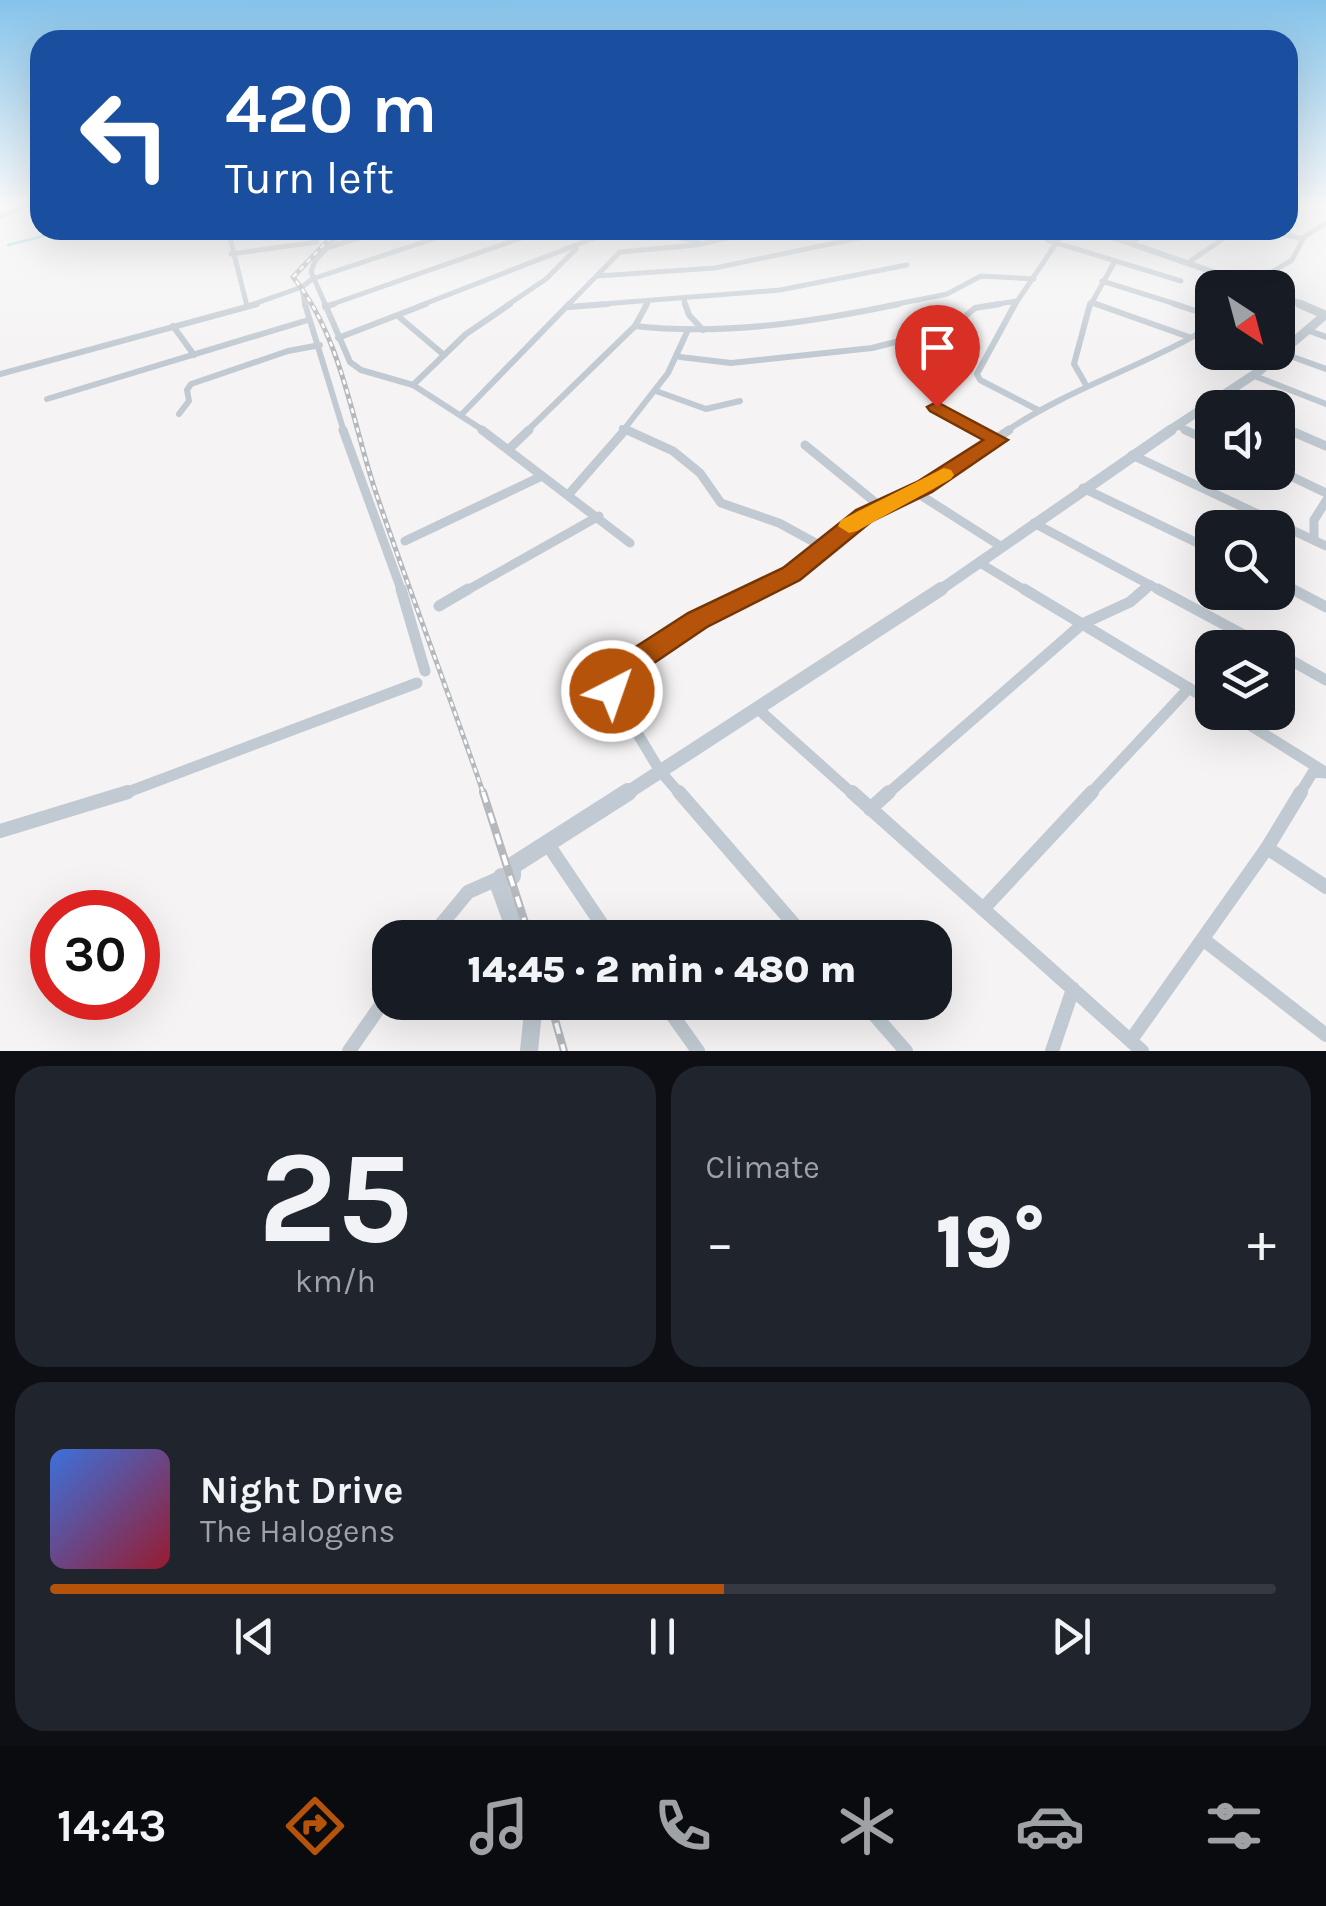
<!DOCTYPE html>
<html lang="en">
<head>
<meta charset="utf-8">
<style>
	body { margin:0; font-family:Karla,sans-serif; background:#20242c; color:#f1f3f6; height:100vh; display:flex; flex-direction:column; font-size:38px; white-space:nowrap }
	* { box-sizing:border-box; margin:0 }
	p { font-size:32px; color:#9ea1a6 }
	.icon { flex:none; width:55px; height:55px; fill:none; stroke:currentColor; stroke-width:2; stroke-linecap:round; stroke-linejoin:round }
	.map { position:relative; height:1051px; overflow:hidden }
	.drawer { display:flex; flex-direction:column; gap:15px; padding:15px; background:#0d0f14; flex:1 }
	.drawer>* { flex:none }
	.top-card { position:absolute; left:30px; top:30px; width:1268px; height:210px; border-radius:30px; box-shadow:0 10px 40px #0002; background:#1a4fa0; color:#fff; overflow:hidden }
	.needle { width:65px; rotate:144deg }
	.controls { position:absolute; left:1195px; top:270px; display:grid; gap:20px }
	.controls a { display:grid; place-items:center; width:100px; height:100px; border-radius:20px; background:#171b24; box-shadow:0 10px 40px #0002; font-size:50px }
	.speed { position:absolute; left:30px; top:890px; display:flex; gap:20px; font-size:50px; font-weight:700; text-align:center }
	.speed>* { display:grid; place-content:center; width:130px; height:130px; border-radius:50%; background:#171b24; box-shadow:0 10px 40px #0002; line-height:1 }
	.speed .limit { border:15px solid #d22; background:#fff; color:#111 }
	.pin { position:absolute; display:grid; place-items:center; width:85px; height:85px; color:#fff; margin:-102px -42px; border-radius:50% 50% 50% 0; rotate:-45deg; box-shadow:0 0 10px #0007 }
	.pin .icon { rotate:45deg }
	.me { position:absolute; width:110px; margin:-55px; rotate:41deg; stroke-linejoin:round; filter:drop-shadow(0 0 8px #0008) }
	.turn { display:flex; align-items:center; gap:35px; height:210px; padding:0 30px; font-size:45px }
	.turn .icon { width:130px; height:130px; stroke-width:2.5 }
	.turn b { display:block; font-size:70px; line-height:85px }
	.big { font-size:75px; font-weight:800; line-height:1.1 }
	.drawer .card { flex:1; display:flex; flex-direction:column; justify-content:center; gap:15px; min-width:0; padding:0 35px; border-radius:30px; background:#20242c }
	.drawer .dial { align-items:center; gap:0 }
	.dial b { font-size:130px; line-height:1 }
	.song { display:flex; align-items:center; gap:30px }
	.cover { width:120px; height:120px; border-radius:15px; background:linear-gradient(135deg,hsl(220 70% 55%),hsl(350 70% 35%)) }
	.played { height:10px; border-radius:5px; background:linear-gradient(90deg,#b45309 55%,#363941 55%) }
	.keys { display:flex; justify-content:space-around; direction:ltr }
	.heat { display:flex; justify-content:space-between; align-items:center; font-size:55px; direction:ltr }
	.drawer .tiles { flex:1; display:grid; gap:15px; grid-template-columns:1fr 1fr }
	.card:last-child { grid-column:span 2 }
	.trip { position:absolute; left:372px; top:920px; width:580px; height:100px; border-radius:30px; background:#171b24; box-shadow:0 10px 40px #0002; font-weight:800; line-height:100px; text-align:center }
	.menu { display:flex; height:160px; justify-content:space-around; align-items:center; background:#090b0e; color:#9ea1a6 }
	.menu .icon { width:70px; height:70px }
	.menu .selected { color:#b45309 }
	.menu b { font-size:45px; color:#f1f3f6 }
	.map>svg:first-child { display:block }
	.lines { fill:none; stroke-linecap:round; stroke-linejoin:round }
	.stream { stroke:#90daee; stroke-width:2.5 }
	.minor-far4 { stroke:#c1cad2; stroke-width:5 }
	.minor-far3 { stroke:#c1cad2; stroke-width:6 }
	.minor-far2 { stroke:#c1cad2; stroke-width:9 }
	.minor-far1 { stroke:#c1cad2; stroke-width:11 }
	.minor { stroke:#c1cad2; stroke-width:14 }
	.tertiary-far4 { stroke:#c1cad2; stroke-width:6 }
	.tertiary-far3 { stroke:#c1cad2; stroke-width:9 }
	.tertiary-far2 { stroke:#c1cad2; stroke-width:11 }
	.tertiary-far1 { stroke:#c1cad2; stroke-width:14 }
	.tertiary { stroke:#c1cad2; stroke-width:18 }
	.rail-far1-casing { stroke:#b5b8bd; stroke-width:5 }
	.rail-casing { stroke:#b5b8bd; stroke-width:8 }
	.rail-far1 { stroke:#fff; stroke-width:2.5; stroke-dasharray:5; stroke-linecap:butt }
	.rail { stroke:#fff; stroke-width:4; stroke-dasharray:11; stroke-linecap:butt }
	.route { fill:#b45309; stroke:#753606; stroke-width:2.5 }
	.slow { fill:#f59e0b }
</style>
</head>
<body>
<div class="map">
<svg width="1326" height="1051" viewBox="0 0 1326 1051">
	<rect width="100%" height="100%" fill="#f5f3f3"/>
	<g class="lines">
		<polyline class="stream" points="8,245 67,230"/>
		<g class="minor-far4">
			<polyline points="0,217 25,206"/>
			<polyline points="228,230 247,306"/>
			<polyline points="642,230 698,242"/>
			<polyline points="1266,230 1303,239"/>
			<polyline points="1047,240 1181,281"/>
			<polyline points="1131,243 1151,230"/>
			<polyline points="330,247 384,230"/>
			<polyline points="231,254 317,242"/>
			<polyline points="1189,262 1236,230"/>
			<polyline points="597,276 715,268 897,230"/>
			<polyline points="1102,281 1182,306"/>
			<polyline points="302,287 305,306"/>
			<polyline points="1261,288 1265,276 1292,260 1304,237 1326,223"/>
			<polyline points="684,300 686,306"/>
			<polyline points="1091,302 1103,306"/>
			<polyline points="248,306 302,287 312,279 460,230"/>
			<polyline points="326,306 311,272 315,261 344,230"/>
			<polyline points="327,306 544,230"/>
			<polyline points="419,306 615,230"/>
			<polyline points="506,306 546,279 576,249"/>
			<polyline points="567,306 620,252 696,245 763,230"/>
			<polyline points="577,306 780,290 907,265"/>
			<polyline points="645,306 647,303"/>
			<polyline points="887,306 947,294 981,276 1034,279"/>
			<polyline points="985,306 1017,301"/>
			<polyline points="1014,306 1059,239 1080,230"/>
			<polyline points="1090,306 1115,261"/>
		</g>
		<g class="minor-far3">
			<polyline points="305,304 344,432"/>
			<polyline points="325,304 350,362 361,370 413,385 486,432"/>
			<polyline points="685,304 689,315 703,330"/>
			<polyline points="1015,304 977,374 980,380 1038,410"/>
			<polyline points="1096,304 1189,337"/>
			<polyline points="1174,304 1212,316"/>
			<polyline points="325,307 334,304"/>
			<polyline points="569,307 608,304"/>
			<polyline points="398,316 444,355"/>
			<polyline points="173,326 194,355"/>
			<path d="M 635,326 C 723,336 813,322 899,304"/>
			<polyline points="1307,330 1326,337"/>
			<polyline points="338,338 426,304"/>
			<polyline points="1282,353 1326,369"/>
			<polyline points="680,357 731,363 872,348 951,328 975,308 1000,304"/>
			<polyline points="0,374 257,304"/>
			<polyline points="1252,375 1326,404"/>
			<polyline points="413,385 466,334 510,304"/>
			<polyline points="1086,385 1074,364 1090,304"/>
			<polyline points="656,391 706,409 740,401"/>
			<polyline points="1217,398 1239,408"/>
			<polyline points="47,399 308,320"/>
			<polyline points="937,407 985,432"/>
			<polyline points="179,414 189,401 187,390 191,384 288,351 320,345"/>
			<polyline points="462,414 569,304"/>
			<polyline points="1175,425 1191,432"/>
			<polyline points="1278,425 1295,432"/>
			<polyline points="622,428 634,432"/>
			<polyline points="526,432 635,326 647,304"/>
			<polyline points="622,432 668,373 687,332"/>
			<path d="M 1005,432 C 1065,391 1133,370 1196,335 L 1201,328"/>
		</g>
		<g class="minor-far2">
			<polyline points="343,430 402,592"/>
			<polyline points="482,430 630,543"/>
			<polyline points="627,430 673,451 700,473 721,503 779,523 823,547"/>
			<polyline points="980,430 998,439"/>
			<polyline points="1185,430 1212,442"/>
			<polyline points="1289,430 1326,446"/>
			<polyline points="805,445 881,507"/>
			<polyline points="510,448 529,430"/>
			<polyline points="1132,455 1326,546"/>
			<polyline points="1278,470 1326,493"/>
			<polyline points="1083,488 1212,550"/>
			<polyline points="914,491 1002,547"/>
			<polyline points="569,494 625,430"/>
			<polyline points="1034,523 1163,592"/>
			<polyline points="1314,540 1314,520 1326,501"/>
			<polyline points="405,541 542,476"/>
			<polyline points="980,563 1028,592"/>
			<polyline points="1278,582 1297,592"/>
			<polyline points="464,592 599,516"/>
			<polyline points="755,592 792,574 864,515 925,487 1009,430"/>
			<polyline points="1142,592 1151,585"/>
		</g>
		<g class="minor-far1">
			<polyline points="401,589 425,671"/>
			<polyline points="1024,589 1212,702"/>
			<polyline points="1158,589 1268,648"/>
			<polyline points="1292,589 1326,607"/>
			<polyline points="439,606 468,589"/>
			<polyline points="1278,653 1326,680"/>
			<polyline points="758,709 854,795"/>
			<polyline points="1229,712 1325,772"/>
			<polyline points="120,795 417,683"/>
			<polyline points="681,795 660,771 612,691 616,674 697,620 760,589"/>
			<polyline points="886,795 1082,624 1130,602 1145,589"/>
			<polyline points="1089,795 1189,688"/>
			<polyline points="1299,795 1313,772 1326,773"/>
		</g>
		<g class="minor">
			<polyline points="679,792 806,938"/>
			<polyline points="852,792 1142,1051"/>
			<polyline points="870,809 889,792"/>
			<polyline points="0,831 128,792"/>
			<polyline points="547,843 611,938"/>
			<polyline points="1267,848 1326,887"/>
			<polyline points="983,909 1092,792"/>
			<polyline points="430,938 468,892 502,877"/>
			<polyline points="1204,940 1326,1035"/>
			<polyline points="663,1002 698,1051"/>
			<polyline points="863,1002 906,1051"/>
			<polyline points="1131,1040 1267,848 1301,792"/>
			<polyline points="349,1051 390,992"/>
			<polyline points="1052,1051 1073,989"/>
		</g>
		<g class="tertiary-far4">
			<polyline points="1092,230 1259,288"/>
			<polyline points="1278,294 1306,306"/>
		</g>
		<polyline class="tertiary-far3" points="1167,432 1258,372 1325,315 1300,304"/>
		<polyline class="tertiary-far2" points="937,592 1171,430"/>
		<polyline class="tertiary-far1" points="624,795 941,589"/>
		<g class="tertiary">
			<polyline points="518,938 500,888 502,877 512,876 512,866 628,792"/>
			<polyline points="529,1051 534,1002"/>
		</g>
		<g class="rail-far1-casing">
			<path id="rail-far1" d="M 338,230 L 293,277 C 342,338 351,418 375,490 C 410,593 449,693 484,795"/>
		</g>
		<g class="rail-casing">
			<g id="rail">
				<polyline points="483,792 530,938"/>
				<polyline points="550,1002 564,1051"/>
			</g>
		</g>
		<use href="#rail-far1" class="rail-far1"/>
		<use href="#rail" class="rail"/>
	</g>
	<linearGradient id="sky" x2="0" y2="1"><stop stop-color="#85c3ea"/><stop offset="0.58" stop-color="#fafafa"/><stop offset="1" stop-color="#fafafa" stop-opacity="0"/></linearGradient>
	<rect width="1326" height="353" fill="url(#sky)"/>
	<polygon class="route" points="937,402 1008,440 932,492 872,521 800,580 707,627 629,680 622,699 612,703 602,699 598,691 606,666 688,613 783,568 856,510 917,482 983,440 930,411 927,407"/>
	<polygon class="slow" points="944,468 951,470 954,475 951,479 857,531 849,533 838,526 841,520"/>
</svg>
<div class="controls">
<a><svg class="needle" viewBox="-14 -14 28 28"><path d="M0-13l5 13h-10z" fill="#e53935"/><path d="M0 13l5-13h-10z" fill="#9ea1a6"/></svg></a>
<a><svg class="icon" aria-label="sound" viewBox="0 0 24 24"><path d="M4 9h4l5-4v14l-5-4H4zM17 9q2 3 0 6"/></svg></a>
<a><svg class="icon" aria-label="search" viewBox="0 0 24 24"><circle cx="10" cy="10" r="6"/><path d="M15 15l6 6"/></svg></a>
<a><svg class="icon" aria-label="layers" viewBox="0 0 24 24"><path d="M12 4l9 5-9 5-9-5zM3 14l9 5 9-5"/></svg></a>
</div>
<div class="speed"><div class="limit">30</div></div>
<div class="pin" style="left:937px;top:407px;background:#d93025"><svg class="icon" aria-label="arrive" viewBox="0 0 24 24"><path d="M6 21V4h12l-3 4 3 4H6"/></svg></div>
<svg class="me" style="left:612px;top:691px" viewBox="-20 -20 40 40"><circle r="17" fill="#b45309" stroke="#fff" stroke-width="3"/><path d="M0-11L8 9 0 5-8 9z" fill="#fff"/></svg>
<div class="trip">14:45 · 2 min · 480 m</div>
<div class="top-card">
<div class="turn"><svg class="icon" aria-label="left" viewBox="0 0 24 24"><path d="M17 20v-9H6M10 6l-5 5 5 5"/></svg><div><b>420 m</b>Turn left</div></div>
</div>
</div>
<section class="drawer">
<div class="tiles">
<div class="card dial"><b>25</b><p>km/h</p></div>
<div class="card"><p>Climate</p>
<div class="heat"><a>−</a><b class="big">19°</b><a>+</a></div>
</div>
<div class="card">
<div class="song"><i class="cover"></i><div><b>Night Drive</b><p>The Halogens</p></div></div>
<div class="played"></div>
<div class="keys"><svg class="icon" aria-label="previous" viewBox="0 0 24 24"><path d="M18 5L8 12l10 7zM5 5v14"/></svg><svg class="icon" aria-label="pause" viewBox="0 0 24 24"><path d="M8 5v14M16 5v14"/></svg><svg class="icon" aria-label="next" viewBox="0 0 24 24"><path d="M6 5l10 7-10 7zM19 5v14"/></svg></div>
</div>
</div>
</section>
<nav class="menu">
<b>14:43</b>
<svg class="icon selected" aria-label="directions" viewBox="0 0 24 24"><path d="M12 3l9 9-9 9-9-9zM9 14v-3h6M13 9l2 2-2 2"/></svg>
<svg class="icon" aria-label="music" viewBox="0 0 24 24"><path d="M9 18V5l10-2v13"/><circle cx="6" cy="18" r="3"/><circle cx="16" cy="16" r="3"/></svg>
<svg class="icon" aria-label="phone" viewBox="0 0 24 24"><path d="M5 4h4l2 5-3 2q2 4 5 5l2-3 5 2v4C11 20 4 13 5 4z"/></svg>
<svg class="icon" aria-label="climate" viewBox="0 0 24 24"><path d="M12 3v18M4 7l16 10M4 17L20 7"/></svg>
<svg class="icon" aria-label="car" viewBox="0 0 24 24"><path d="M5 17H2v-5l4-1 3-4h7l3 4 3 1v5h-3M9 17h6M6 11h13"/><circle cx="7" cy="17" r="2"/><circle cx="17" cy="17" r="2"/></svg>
<svg class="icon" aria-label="filters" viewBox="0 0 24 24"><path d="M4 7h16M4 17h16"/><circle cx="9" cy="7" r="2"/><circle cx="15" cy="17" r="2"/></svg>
</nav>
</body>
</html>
